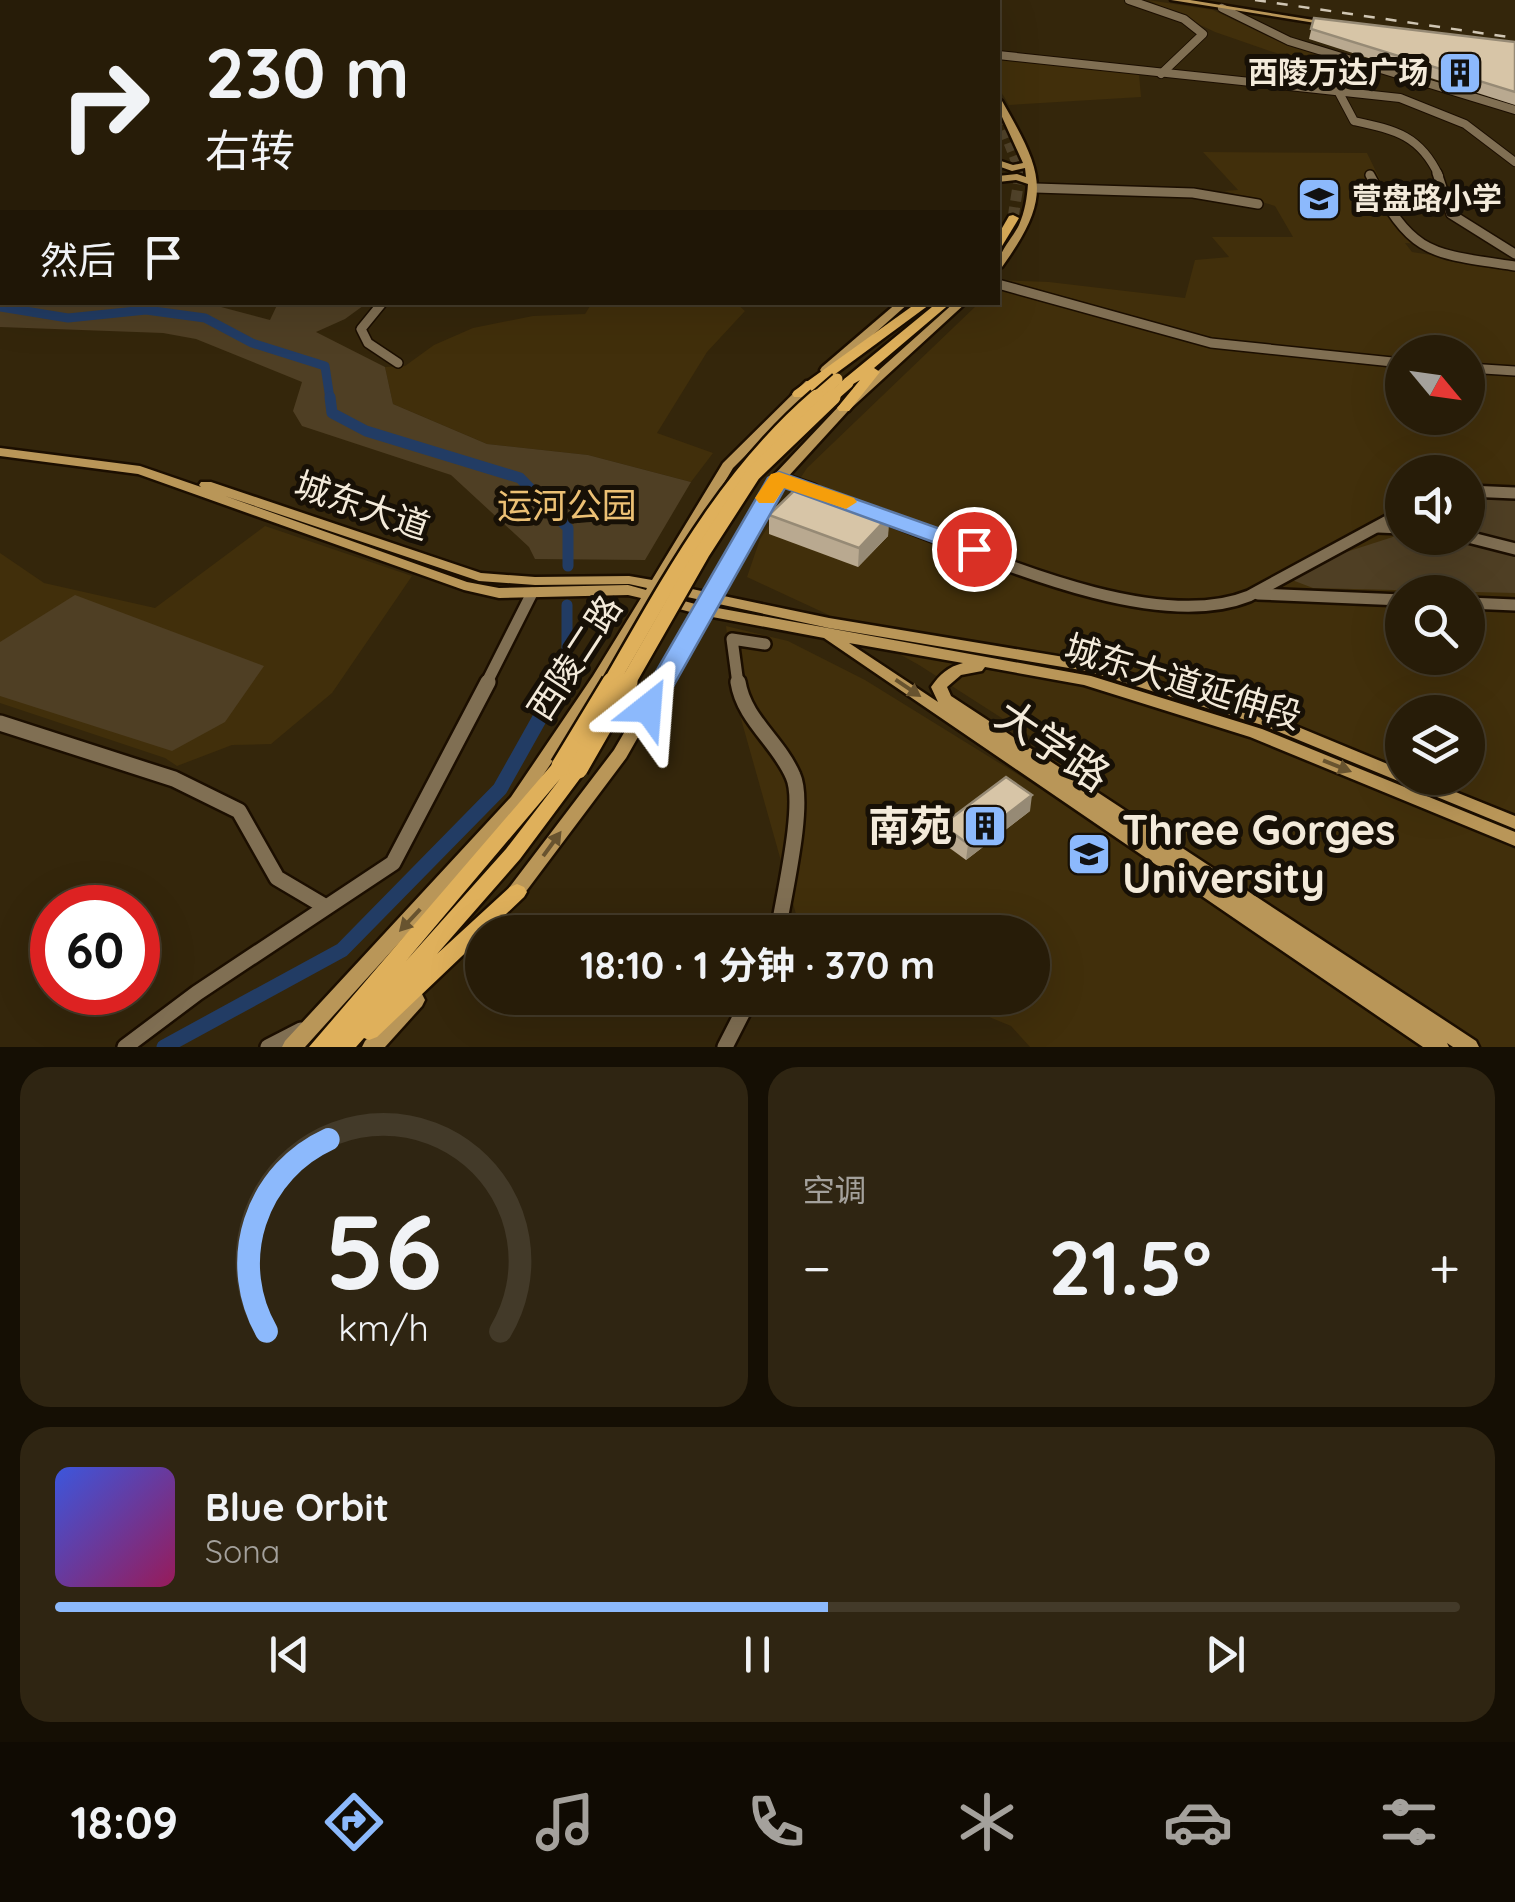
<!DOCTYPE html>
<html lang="zh">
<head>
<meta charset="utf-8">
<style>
	body { margin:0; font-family:Quicksand,"Noto Sans SC",sans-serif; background:#2f2512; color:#f1f3f6; height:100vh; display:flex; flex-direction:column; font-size:38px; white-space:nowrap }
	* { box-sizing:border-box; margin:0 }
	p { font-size:32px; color:#a4a19c }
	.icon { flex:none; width:55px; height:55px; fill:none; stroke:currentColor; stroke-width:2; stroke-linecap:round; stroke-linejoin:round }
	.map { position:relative; height:1047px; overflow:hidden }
	.sheet { display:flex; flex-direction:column; gap:20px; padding:20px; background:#150f04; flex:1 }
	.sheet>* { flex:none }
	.top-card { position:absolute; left:0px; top:0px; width:1000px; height:305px; box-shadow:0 10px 40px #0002,0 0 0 2px #433a29; background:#271c08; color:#f1f3f6; overflow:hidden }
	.needle { width:65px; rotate:119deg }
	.controls { position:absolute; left:1385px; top:335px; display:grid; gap:20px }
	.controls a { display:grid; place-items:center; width:100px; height:100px; border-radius:50%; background:#271c08; box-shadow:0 10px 40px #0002,0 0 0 2px #433a29; font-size:50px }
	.speed { position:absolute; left:30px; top:885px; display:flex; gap:20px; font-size:50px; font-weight:700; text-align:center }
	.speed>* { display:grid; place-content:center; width:130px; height:130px; border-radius:50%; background:#271c08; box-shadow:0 10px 40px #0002,0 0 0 2px #433a29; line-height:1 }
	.speed .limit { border:15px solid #d22; background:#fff; color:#111 }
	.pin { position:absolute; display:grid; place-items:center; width:85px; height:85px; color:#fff; margin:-42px; border:5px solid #fff; border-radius:50%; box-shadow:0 2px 10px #0007 }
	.me { position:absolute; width:110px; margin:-55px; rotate:28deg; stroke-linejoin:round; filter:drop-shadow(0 0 8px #0008) }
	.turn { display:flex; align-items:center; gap:35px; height:210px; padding:0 40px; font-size:45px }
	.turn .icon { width:130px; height:130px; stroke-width:2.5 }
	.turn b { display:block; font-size:70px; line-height:85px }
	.then { display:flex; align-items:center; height:95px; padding:0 40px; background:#0003; gap:20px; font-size:38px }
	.big { font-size:75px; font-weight:700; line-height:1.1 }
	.sheet .tile { flex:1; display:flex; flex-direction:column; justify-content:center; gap:15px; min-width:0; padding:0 35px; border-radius:30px; background:#2f2512 }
	.sheet .dial { align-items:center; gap:0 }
	.dial svg { height:260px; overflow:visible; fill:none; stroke:#433a29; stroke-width:7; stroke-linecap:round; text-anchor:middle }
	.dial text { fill:#f1f3f6; stroke:none }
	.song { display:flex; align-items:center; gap:30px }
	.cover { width:120px; height:120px; border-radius:15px; background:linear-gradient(135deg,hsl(230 70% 55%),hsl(330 70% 35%)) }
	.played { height:10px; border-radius:5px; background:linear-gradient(90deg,#8cb9fc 55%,#433a29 55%) }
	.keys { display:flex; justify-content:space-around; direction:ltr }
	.heat { display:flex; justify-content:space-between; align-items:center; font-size:55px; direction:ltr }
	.sheet .tiles { flex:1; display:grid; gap:20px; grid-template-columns:1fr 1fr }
	.tile:last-child { grid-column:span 2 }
	.trip { position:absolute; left:465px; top:915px; width:585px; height:100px; border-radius:50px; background:#271c08; box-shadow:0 10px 40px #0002,0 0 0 2px #433a29; font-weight:700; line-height:100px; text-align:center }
	.dock { display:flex; height:160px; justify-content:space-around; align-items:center; background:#100b03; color:#a4a19c }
	.dock .icon { width:70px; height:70px }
	.dock .on { color:#8cb9fc }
	.dock b { font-size:45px; color:#f1f3f6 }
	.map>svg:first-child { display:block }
	.built { fill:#412f0b; fill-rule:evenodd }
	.green { fill:#4f3f24 }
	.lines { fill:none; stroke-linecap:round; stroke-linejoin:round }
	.canal-far2 { stroke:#223c64; stroke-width:9 }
	.canal-far1 { stroke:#223c64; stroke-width:11 }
	.canal { stroke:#223c64; stroke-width:15 }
	.highway-tunnel-far1 { stroke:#51432a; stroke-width:9; stroke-dasharray:9 5; stroke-linecap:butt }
	.highway-tunnel { stroke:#51432a; stroke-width:11; stroke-dasharray:11 6; stroke-linecap:butt }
	.minor-far3-casing { stroke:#1b0e00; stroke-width:10 }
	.minor-far2-casing { stroke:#1b0e00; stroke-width:12 }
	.minor-far1-casing { stroke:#1b0e00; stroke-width:16 }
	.minor-casing { stroke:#1b0e00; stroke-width:20 }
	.major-casing { stroke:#1b0e00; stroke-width:5 }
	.highway-casing { stroke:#1b0e00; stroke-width:5 }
	.minor-far3 { stroke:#806f53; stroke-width:8 }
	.minor-far2 { stroke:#806f53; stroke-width:9 }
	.minor-far1 { stroke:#806f53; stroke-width:11 }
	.minor { stroke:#806f53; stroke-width:15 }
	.major { fill:#b99658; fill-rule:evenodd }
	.highway { fill:#dfb05b; fill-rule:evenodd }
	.rail { stroke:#d0c6b4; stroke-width:2.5; stroke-dasharray:11 11; stroke-linecap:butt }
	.highway-bridge-far2-casing { stroke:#1b0e00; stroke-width:15; stroke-linecap:butt }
	.highway-bridge-far1-casing { stroke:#1b0e00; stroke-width:20; stroke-linecap:butt }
	.highway-bridge-casing { stroke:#1b0e00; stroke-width:24; stroke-linecap:butt }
	.highway-bridge-far2 { stroke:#dfb05b; stroke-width:11 }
	.highway-bridge-far1 { stroke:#dfb05b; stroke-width:15 }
	.highway-bridge { stroke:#dfb05b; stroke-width:19 }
	.wall { fill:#b9a990 }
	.shaded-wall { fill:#968a75 }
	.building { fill:#d7c5a7; stroke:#968a75; stroke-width:2.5 }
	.oneway { fill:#68532f }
	.route { fill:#8cb9fc; stroke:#5b78a4; stroke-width:2.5 }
	.slow { fill:#f59e0b }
	.labels { text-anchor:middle; stroke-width:10; stroke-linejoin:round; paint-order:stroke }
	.far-poi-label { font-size:30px; font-weight:bold; fill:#f3eada; stroke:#171006; text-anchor:end }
	.street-label { font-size:35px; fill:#f3eada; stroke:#171006 }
	.park-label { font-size:35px; fill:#ecc074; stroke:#171006 }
	.near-street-label { font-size:42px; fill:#f3eada; stroke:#171006 }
	.near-poi-label { font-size:42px; font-weight:bold; fill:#f3eada; stroke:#171006; text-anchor:end }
</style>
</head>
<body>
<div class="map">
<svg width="1515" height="1047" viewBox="0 0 1515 1047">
	<rect width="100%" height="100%" fill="#34260b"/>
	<g class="built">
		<polygon points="1148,0 1213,10 1267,36 1357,67 1342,73 1273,52 1215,32"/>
		<polygon points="998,57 1139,74 1141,97 1009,105 998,87"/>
		<path d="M 1203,152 L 1367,153 L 1394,208 L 1421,244 L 1405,243 L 1412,252 L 1515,268 L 1515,1047 L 1030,1047 L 1011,1026 L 943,998 L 1032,998 L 1032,932 L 801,932 L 734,694 L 726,626 L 788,641 L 865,680 L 1030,782 L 1061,756 L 919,665 L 831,616 L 747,577 L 760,539 L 807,468 L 979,303 L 998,302 L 1001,280 L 1049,282 L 1185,298 L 1195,260 L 1229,257 L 1212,237 L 1293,237 L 1275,206 L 1224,191 L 1238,190 ZM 1402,352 L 1468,352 L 1468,418 L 1402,418 ZM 1402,472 L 1468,472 L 1468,538 L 1402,538 ZM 1402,592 L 1468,592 L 1468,658 L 1402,658 ZM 1402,712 L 1468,712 L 1468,778 L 1402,778 Z"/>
		<polygon points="677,302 735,302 745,311 707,352 657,433 713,453 691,482 588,455 487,444 393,404 385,367 405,366 434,345 473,328 533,316 585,314 590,306"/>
		<polygon points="265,526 412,576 332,693 271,744 232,745 177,766 165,758 0,703 0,553 44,583 155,608"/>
	</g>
	<g class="green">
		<polygon points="0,290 2,302 206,303 270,320 278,303 367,303 345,319 316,332 385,367 393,404 487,444 588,455 691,482 645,560 535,559 529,547 451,475 302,426 293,411 302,382 196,339 163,333 0,327"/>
		<polygon points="1468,494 1515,497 1515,543 1468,532"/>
		<polygon points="1399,535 1459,538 1515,552 1515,593 1313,588 1292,580 1312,563"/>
		<polygon points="75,595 264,666 225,722 172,751 0,696 0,642"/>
	</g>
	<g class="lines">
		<polyline class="canal-far2" points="0,307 68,318 146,310 205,318 252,343 325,366 330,399"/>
		<g class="canal-far1">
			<polyline points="330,397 332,413 366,431 520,478 568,528 568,566"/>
			<polyline points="559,684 567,669 567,605"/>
		</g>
		<polyline class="canal" points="164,1047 342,950 500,789 560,682"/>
		<polyline class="highway-tunnel-far1" points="998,117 1021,176"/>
		<polyline class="highway-tunnel" points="1013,218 1020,173"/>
		<g class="minor-far3-casing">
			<g id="minor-far3">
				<polyline points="805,0 809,2"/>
				<polyline points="1129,0 1184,19 1203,34 1161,74"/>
				<polyline points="1222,8 1289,41 1515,110"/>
				<polyline points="998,55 1400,98 1465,124 1515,162"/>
				<path d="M 1337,89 L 1354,121 C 1395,130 1420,135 1439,176"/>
			</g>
		</g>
		<g class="minor-far2-casing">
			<g id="minor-far2">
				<polyline points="1437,173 1451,214 1515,254"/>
				<path d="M 1370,175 C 1413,256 1428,253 1515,266"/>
				<polyline points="1035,188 1193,193 1258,204"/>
				<polyline points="998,284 1211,343 1402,363"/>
				<polyline points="383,302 361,329 368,343 398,363"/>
				<polyline points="1468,368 1515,371"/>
			</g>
		</g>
		<g class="minor-far1-casing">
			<g id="minor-far1">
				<polyline points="779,478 813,490"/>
				<polyline points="1468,491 1515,493"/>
				<path d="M 877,514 C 973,550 1150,636 1249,596 L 1402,513"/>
				<polyline points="1378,527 1402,528"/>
				<polyline points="1468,537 1515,549"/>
				<polyline points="1258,594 1402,600"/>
				<polyline points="1468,603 1515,605"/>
				<polyline points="486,684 532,593"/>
				<polyline points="738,684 732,639 765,644"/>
			</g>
		</g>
		<g class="minor-casing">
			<g id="minor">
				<path d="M 738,682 C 744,720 778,741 793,776 C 806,804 783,898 778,932"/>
				<polyline points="0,723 174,779 239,811 277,878 326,907"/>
				<polyline points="125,1047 197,993 393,863 488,682"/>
				<polyline points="268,1047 301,1030"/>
				<polyline points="725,1047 750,998"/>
			</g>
		</g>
		<g class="major-casing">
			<g id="major">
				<polygon points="114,0 154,0 157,2 122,2"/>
				<polygon points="239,0 317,0 308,2 237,2"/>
				<polygon points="619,0 637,0 640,2 625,2"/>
				<polygon points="812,0 840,0 833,2 810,2"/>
				<polygon points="911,0 919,0 920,2 913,2"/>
				<polygon points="939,0 947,0 949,2 941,2"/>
				<polygon points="1171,0 1190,0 1332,23 1328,25"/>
				<path d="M 998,98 L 1002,101 C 1044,174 1053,196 1002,267 L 998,268 C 997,253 1012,239 1019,225 C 1025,211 1027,198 1028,184 L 1016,180 L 998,182 L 998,176 L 1017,174 L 1026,177 L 1025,168 L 1012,171 L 998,166 L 998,160 L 1013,165 L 1023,163 L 998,108 Z"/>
				<polygon points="898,302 910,302 830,373 822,373 820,370 822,367"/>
				<path d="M 955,302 L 967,302 L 848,411 L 785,480 L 719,595 L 829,618 L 1088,661 L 1274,717 L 1402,770 L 1402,778 L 1421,778 L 1515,816 L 1515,829 L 1262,725 L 1087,671 L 829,628 L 714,603 L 712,607 L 1091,676 L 1262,729 L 1515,832 L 1515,846 L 1250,737 L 1084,685 L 985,667 L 982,671 L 961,675 L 947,687 L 951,696 L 1476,1041 L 1479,1047 L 1453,1047 L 1447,1043 L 1449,1047 L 1423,1047 L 824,638 L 707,616 L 626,758 L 518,902 L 512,904 L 506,902 L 503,897 L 506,892 L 614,750 L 694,613 L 653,602 L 605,683 L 523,805 L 305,1047 L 282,1047 L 285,1041 L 511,797 L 593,676 L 641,598 L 628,595 L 499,598 L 464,590 L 138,474 L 0,456 L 0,448 L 140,466 L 201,487 L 199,485 L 201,482 L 211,482 L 481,573 L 535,577 L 629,576 L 652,580 L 723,463 L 806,381 L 814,381 L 816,384 L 814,387 L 733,468 L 664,583 L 706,592 L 774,475 L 840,405 ZM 225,496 L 479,581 L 535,585 L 629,584 L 647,588 L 646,590 L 628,585 L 499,588 L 467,582 ZM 660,591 L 701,600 L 699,605 L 658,594 ZM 849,643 L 963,663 C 948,667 940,674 931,687 L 938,702 Z"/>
				<polygon points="415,992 422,994 425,1000 422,1006 385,1047 362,1047 365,1041 408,994"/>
			</g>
		</g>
		<g class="highway-casing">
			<g id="highway">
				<polygon points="1013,215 1019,218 1002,246 998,247 998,235 1009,216"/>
				<polygon points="918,302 933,302 804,397 794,397 792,394 794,391"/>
				<polygon points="938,302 952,302 874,368 880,372 849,411 839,411 837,408 860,380 848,387 841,383 843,380"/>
				<path d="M 561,760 L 567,761 L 569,767 L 578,763 L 584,764 L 587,769 L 520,859 L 437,954 L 510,887 L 517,884 L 524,887 L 527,892 L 524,897 L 487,932 L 482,932 L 482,937 L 377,1037 L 369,1040 L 364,1038 L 356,1047 L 309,1047 L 555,761 ZM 560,779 L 506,849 L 406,961 Z"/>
			</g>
		</g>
		<use href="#minor-far3" class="minor-far3"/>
		<use href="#minor-far2" class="minor-far2"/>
		<use href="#minor-far1" class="minor-far1"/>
		<use href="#minor" class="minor"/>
		<use href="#major" class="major"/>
		<use href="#highway" class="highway"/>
		<polyline class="rail" points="1255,0 1515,38"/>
		<g class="highway-bridge-far2-casing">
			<g id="highway-bridge-far2">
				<polyline points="814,399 837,379"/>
				<polyline points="830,399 848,383"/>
			</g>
		</g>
		<g class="highway-bridge-far1-casing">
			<g id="highway-bridge-far1">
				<path d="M 610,684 C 670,580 725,476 817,397"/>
				<polyline points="627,684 702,553 753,474 833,397"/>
			</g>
		</g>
		<g class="highway-bridge-casing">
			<g id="highway-bridge">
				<polyline points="561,766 612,682"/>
				<polyline points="578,769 628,682"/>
			</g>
		</g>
		<use href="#highway-bridge-far2" class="highway-bridge-far2"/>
		<use href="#highway-bridge-far1" class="highway-bridge-far1"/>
		<use href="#highway-bridge" class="highway-bridge"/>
	</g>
	<g class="wall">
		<polygon points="1314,18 1515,42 1515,105 1309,39"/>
		<polygon points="769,515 889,516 888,536 858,567 769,534"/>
		<polygon points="1030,811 966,860 940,841 942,825"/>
	</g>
	<g class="shaded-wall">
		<polygon points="889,516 888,536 858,567 859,548"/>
		<polygon points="1032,795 1030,811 966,860 968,844"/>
	</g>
	<g class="building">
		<polygon points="1314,18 1515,42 1515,92 1311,29"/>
		<polygon points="800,485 889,516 859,548 769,515"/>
		<polygon points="1006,777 1032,795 968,844 942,825"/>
	</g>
	<defs><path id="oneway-solid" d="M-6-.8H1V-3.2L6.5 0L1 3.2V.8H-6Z" transform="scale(2.5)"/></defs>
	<g class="oneway">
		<use href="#oneway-solid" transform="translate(908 688) rotate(34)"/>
		<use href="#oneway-solid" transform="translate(1337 766) rotate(22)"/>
		<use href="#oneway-solid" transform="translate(552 844) rotate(-54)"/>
		<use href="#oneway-solid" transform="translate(410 920) rotate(133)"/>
	</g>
	<polygon class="route" points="779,472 983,544 986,549 974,556 966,554 785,488 657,715 639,715 635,708 768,478"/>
	<polygon class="slow" points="779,472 854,498 857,502 846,509 784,488 774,503 759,503 755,498 771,474"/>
	<defs>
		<g id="building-square" transform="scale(2.25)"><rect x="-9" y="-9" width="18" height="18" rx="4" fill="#8cb9fc" stroke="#171006"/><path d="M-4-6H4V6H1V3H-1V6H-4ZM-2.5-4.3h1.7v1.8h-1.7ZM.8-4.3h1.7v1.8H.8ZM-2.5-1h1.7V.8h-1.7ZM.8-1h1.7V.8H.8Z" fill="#111"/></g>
		<g id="school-square" transform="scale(2.25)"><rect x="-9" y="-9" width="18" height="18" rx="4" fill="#8cb9fc" stroke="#171006"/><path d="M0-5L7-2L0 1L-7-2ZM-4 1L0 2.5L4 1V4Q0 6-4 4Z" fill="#111"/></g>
		<g id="university-square" transform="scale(2.25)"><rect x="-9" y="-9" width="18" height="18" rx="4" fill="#8cb9fc" stroke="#171006"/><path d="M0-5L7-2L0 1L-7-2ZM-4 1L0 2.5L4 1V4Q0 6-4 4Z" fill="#111"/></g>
	</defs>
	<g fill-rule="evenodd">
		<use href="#building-square" x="1460" y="73"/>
		<use href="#school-square" x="1319" y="199"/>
		<use href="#building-square" x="985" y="826"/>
		<use href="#university-square" x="1089" y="854"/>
	</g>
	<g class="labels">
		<g class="far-poi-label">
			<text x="1428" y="83">西陵万达广场</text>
			<text x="1352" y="209" text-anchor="start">营盘路小学</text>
		</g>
		<g class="street-label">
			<text transform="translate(362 506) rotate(19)" y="12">城东大道</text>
			<text transform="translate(575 658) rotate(-57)" y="12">西陵二路</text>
			<text transform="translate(1183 682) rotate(17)" y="12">城东大道延伸段</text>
		</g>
		<g class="park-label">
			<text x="567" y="518">运河公园</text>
		</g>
		<g class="near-street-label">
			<text transform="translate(1053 745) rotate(34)" y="15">大学路</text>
		</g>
		<g class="near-poi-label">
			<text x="952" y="841">南苑</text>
			<text x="1122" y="845" text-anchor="start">Three Gorges<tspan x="1122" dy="48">University</tspan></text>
		</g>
	</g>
</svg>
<div class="controls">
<a><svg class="needle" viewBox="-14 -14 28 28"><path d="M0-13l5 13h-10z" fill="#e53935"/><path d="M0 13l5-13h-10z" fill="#a4a19c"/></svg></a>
<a><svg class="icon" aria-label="sound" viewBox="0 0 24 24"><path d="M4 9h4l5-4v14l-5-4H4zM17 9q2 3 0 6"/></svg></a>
<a><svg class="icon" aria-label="search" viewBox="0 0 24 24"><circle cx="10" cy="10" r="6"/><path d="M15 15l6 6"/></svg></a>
<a><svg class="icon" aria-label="layers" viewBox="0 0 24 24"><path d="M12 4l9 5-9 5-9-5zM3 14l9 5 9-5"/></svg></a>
</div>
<div class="speed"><div class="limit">60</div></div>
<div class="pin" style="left:974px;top:549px;background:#d93025"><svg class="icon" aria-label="arrive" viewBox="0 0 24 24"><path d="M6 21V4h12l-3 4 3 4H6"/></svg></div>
<svg class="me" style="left:648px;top:708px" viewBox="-20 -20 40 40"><path d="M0-17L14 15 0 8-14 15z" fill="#8cb9fc" stroke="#fff" stroke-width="4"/></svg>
<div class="trip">18:10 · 1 分钟 · 370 m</div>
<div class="top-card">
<div class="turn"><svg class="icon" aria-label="right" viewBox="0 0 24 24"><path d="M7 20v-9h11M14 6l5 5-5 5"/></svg><div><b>230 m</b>右转</div></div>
<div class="then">然后<svg class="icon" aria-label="arrive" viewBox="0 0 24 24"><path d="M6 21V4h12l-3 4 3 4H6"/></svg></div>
</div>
</div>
<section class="sheet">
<div class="tiles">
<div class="tile dial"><svg viewBox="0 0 100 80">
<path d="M14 69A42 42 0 1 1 86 69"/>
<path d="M14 69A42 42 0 0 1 33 10" stroke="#8cb9fc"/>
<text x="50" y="56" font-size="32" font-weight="700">56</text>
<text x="50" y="72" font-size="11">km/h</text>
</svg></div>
<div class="tile"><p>空调</p>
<div class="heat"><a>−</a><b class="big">21.5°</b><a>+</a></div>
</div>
<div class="tile">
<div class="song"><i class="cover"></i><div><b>Blue Orbit</b><p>Sona</p></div></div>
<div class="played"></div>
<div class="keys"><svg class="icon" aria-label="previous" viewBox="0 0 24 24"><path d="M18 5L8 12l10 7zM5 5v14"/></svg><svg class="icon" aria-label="pause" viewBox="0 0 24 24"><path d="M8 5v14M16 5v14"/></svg><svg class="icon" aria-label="next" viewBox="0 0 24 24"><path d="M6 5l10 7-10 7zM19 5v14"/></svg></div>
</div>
</div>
</section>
<nav class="dock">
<b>18:09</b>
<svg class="icon on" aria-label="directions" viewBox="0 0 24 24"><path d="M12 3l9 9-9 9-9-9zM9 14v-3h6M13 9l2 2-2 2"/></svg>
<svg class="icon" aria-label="music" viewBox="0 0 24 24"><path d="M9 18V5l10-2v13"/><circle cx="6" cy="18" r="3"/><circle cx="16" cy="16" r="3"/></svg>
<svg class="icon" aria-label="phone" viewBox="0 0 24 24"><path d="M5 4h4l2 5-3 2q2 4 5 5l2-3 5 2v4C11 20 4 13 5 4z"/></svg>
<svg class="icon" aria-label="climate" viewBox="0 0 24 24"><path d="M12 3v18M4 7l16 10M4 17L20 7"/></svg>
<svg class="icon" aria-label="car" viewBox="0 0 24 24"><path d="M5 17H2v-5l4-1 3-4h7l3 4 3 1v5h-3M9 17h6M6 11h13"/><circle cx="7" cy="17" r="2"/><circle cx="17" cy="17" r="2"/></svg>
<svg class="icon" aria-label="filters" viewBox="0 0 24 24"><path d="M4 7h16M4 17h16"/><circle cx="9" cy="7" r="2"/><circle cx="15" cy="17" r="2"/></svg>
</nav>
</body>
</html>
